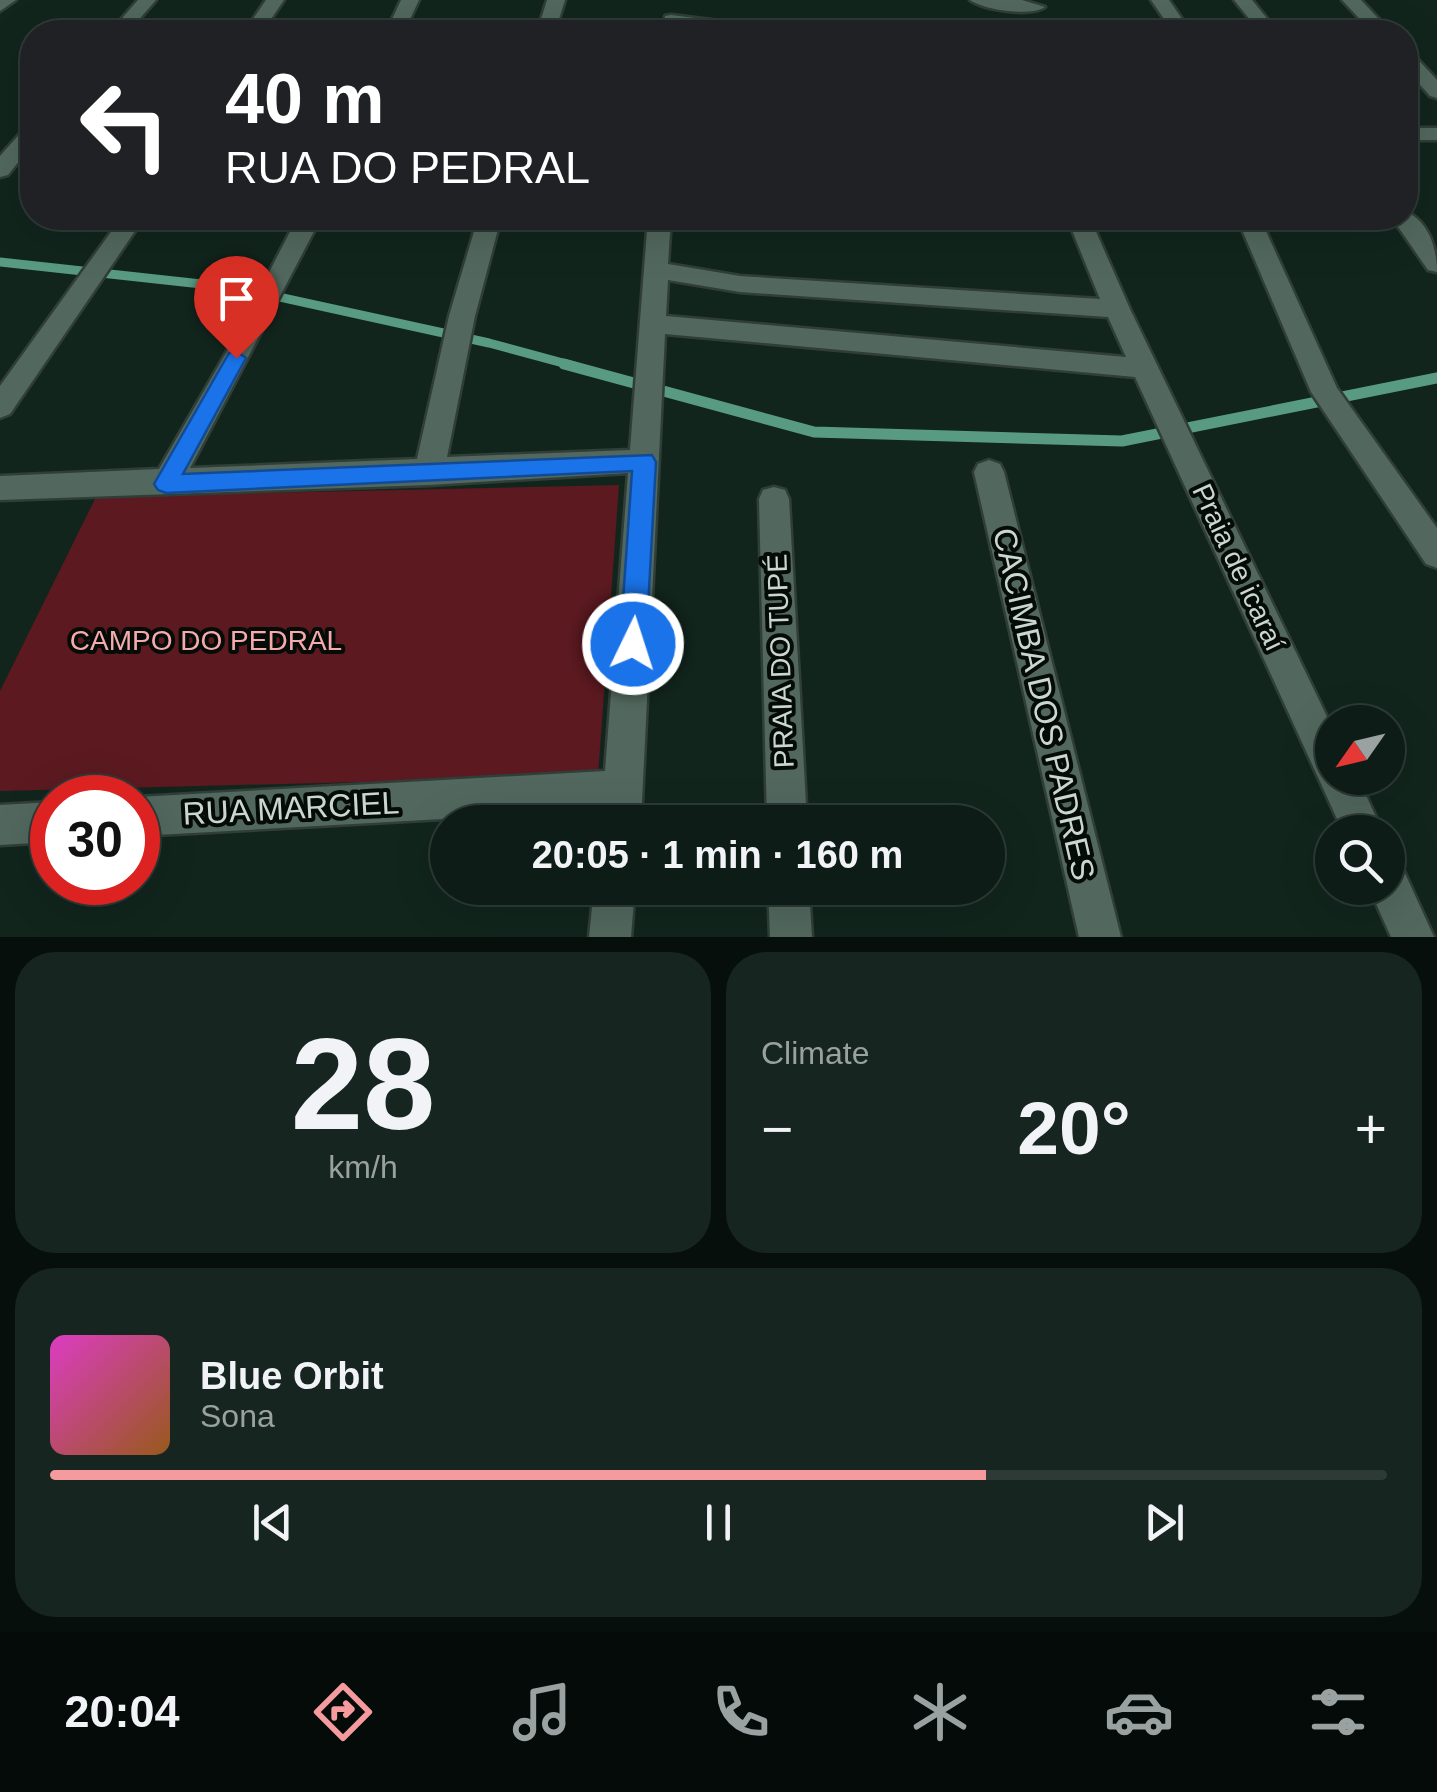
<!DOCTYPE html>
<html lang="en">
<head>
<meta charset="utf-8">
<style>
	body { margin:0; font-family:Arial,sans-serif; background:#16251f; color:#f1f3f6; height:100vh; display:flex; flex-direction:column; font-size:38px; white-space:nowrap }
	* { box-sizing:border-box; margin:0 }
	p { font-size:32px; color:#9aa1a1 }
	.icon { flex:none; width:55px; height:55px; fill:none; stroke:currentColor; stroke-width:2; stroke-linecap:round; stroke-linejoin:round }
	.map { position:relative; height:937px; overflow:hidden }
	.panel { display:flex; flex-direction:column; gap:15px; padding:15px; background:#070f0c; flex:1 }
	.panel>* { flex:none }
	.top-card { position:absolute; left:20px; top:20px; width:1398px; height:210px; border-radius:40px; box-shadow:0 10px 40px #0002,0 0 0 2px #2d3a35; background:#202124; color:#fff; overflow:hidden }
	.needle { width:65px; rotate:236deg }
	.buttons { position:absolute; left:1315px; top:705px; display:grid; gap:20px }
	.buttons a { display:grid; place-items:center; width:90px; height:90px; border-radius:50%; background:#0d1c16; box-shadow:0 10px 40px #0002,0 0 0 2px #2d3a35; font-size:50px }
	.speed { position:absolute; left:30px; top:775px; display:flex; gap:20px; font-size:50px; font-weight:700; text-align:center }
	.speed>* { display:grid; place-content:center; width:130px; height:130px; border-radius:50%; background:#0d1c16; box-shadow:0 10px 40px #0002,0 0 0 2px #2d3a35; line-height:1 }
	.speed .limit { border:15px solid #d22; background:#fff; color:#111 }
	.pin { position:absolute; display:grid; place-items:center; width:85px; height:85px; color:#fff; margin:-102px -42px; border-radius:50% 50% 50% 0; rotate:-45deg; box-shadow:0 0 10px #0007 }
	.pin .icon { rotate:45deg }
	.me { position:absolute; width:110px; margin:-55px; rotate:4deg; stroke-linejoin:round; filter:drop-shadow(0 0 8px #0008) }
	.turn { display:flex; align-items:center; gap:35px; height:210px; padding:0 40px; font-size:45px }
	.turn .icon { width:130px; height:130px; stroke-width:2.5 }
	.turn b { display:block; font-size:70px; line-height:85px }
	.big { font-size:75px; font-weight:800; line-height:1.1 }
	.panel .tile { flex:1; display:flex; flex-direction:column; justify-content:center; gap:15px; min-width:0; padding:0 35px; border-radius:40px; background:#16251f }
	.panel .dial { align-items:center; gap:0 }
	.dial b { font-size:130px; line-height:1 }
	.song { display:flex; align-items:center; gap:30px }
	.cover { width:120px; height:120px; border-radius:15px; background:linear-gradient(135deg,hsl(310 70% 55%),hsl(30 70% 35%)) }
	.played { height:10px; border-radius:5px; background:linear-gradient(90deg,#f59b9d 70%,#2d3a35 70%) }
	.keys { display:flex; justify-content:space-around; direction:ltr }
	.heat { display:flex; justify-content:space-between; align-items:center; font-size:55px; direction:ltr }
	.panel .tiles { flex:1; display:grid; gap:15px; grid-template-columns:1fr 1fr }
	.tile:last-child { grid-column:span 2 }
	.trip { position:absolute; left:430px; top:805px; width:575px; height:100px; border-radius:50px; background:#0d1c16; box-shadow:0 10px 40px #0002,0 0 0 2px #2d3a35; font-weight:800; line-height:100px; text-align:center }
	.dock { display:flex; height:160px; justify-content:space-around; align-items:center; background:#050b09; color:#9aa1a1 }
	.dock .icon { width:70px; height:70px }
	.dock .on { color:#f59b9d }
	.dock b { font-size:45px; color:#f1f3f6 }
	.map>svg:first-child { display:block }
	.green { fill:#5c1920 }
	.lines { fill:none; stroke-linecap:round; stroke-linejoin:round }
	.stream-far1 { stroke:#599a83; stroke-width:9 }
	.stream { stroke:#599a83; stroke-width:11 }
	.minor-casing { stroke:#303e37; stroke-width:5 }
	.minor { fill:#52685e; fill-rule:evenodd }
	.route { fill:#1a73e8; stroke:#114b97; stroke-width:2.5 }
	.labels { text-anchor:middle; stroke-width:8; stroke-linejoin:round; paint-order:stroke }
	.street-label { font-size:28px; fill:#cad6d0; stroke:#050c08 }
	.park-label { font-size:28px; fill:#f6aaab; stroke:#050c08 }
	.near-street-label { font-size:32px; fill:#cad6d0; stroke:#050c08 }
</style>
</head>
<body>
<div class="map">
<svg width="1437" height="937" viewBox="0 0 1437 937">
	<rect width="100%" height="100%" fill="#11251d"/>
	<polygon class="green" points="619,485 598,776 0,791 0,691 96,497"/>
	<g class="lines">
		<polyline class="stream-far1" points="0,262 238,288 489,343 574,366"/>
		<polyline class="stream" points="564,364 814,432 1122,441 1437,378"/>
		<g class="minor-casing">
			<g id="minor">
				<polygon points="0,0 16,0 0,11"/>
				<polygon points="138,0 156,0 128,32 110,32"/>
				<polygon points="266,0 284,0 262,32 244,32"/>
				<polygon points="401,0 419,0 404,32 386,32"/>
				<polygon points="547,0 565,0 555,32 537,32"/>
				<path d="M 970,0 L 1022,0 L 1045,7 C 1031,17 984,10 970,0 Z"/>
				<polygon points="1151,0 1169,0 1191,32 1173,32"/>
				<polygon points="1234,0 1252,0 1278,32 1260,32"/>
				<polygon points="1342,0 1361,0 1391,32 1372,32"/>
				<polygon points="671,15 767,27 776,32 728,32 665,24 665,16"/>
				<polygon points="1405,51 1412,53 1437,80 1437,98 1430,96 1405,68"/>
				<polygon points="32,126 32,145 8,175 0,177 0,156 25,128"/>
				<rect x="1405" y="128" width="32" height="12"/>
				<path d="M 1405,211 C 1429,221 1437,249 1437,272 L 1428,270 L 1392,218 L 1405,218 Z"/>
				<polygon points="121,218 144,218 10,414 0,418 0,386"/>
				<path d="M 297,218 L 321,218 L 190,468 L 417,459 L 449,316 L 478,218 L 501,218 L 475,316 L 447,457 L 630,450 L 648,218 L 671,218 L 668,264 L 740,276 L 1100,299 L 1067,218 L 1090,218 L 1130,309 L 1332,727 L 1332,778 L 1358,778 L 1383,832 L 1343,832 L 1135,377 L 665,334 L 641,822 L 601,822 L 602,810 L 138,836 L 138,797 L 605,771 L 628,473 L 429,485 L 0,500 L 0,476 L 159,469 L 241,327 ZM 668,280 L 740,292 L 1108,317 L 1126,357 L 666,316 Z"/>
				<polygon points="1237,218 1260,218 1337,388 1437,528 1437,568 1426,564 1311,392"/>
				<polygon points="989,460 1000,464 1004,472 1121,937 1079,937 974,472 978,464"/>
				<polygon points="774,487 785,490 789,499 807,822 767,822 759,499 763,490"/>
				<polygon points="52,802 52,842 0,845 0,805"/>
				<polygon points="1388,863 1403,869 1434,937 1391,937 1369,888 1388,888"/>
				<polygon points="594,888 635,888 631,937 589,937"/>
				<polygon points="768,888 809,888 812,937 770,937"/>
			</g>
		</g>
		<use href="#minor" class="minor"/>
	</g>
	<polygon class="route" points="236,351 246,358 183,474 652,455 656,462 646,644 642,652 633,656 623,652 620,644 632,471 166,493 158,490 154,484 158,477 229,353"/>
	<g class="labels">
		<g class="street-label">
			<text transform="translate(1239 567) rotate(65)" y="10">Praia de icaraí</text>
			<text transform="translate(780 661) rotate(-92)" y="10">PRAIA DO TUPÉ</text>
		</g>
		<g class="park-label">
			<text x="206" y="650">CAMPO DO PEDRAL</text>
		</g>
		<g class="near-street-label">
			<text transform="translate(1044 704) rotate(77)" y="11">CACIMBA DOS PADRES</text>
			<text transform="translate(291 808) rotate(-3)" y="11">RUA MARCIEL</text>
		</g>
	</g>
</svg>
<div class="buttons">
<a><svg class="needle" viewBox="-14 -14 28 28"><path d="M0-13l5 13h-10z" fill="#e53935"/><path d="M0 13l5-13h-10z" fill="#9aa1a1"/></svg></a>
<a><svg class="icon" aria-label="search" viewBox="0 0 24 24"><circle cx="10" cy="10" r="6"/><path d="M15 15l6 6"/></svg></a>
</div>
<div class="speed"><div class="limit">30</div></div>
<div class="pin" style="left:236px;top:358px;background:#d93025"><svg class="icon" aria-label="arrive" viewBox="0 0 24 24"><path d="M6 21V4h12l-3 4 3 4H6"/></svg></div>
<svg class="me" style="left:633px;top:644px" viewBox="-20 -20 40 40"><circle r="17" fill="#1a73e8" stroke="#fff" stroke-width="3"/><path d="M0-11L8 9 0 5-8 9z" fill="#fff"/></svg>
<div class="trip">20:05 · 1 min · 160 m</div>
<div class="top-card">
<div class="turn"><svg class="icon" aria-label="left" viewBox="0 0 24 24"><path d="M17 20v-9H6M10 6l-5 5 5 5"/></svg><div><b>40 m</b>RUA DO PEDRAL</div></div>
</div>
</div>
<section class="panel">
<div class="tiles">
<div class="tile dial"><b>28</b><p>km/h</p></div>
<div class="tile"><p>Climate</p>
<div class="heat"><a>−</a><b class="big">20°</b><a>+</a></div>
</div>
<div class="tile">
<div class="song"><i class="cover"></i><div><b>Blue Orbit</b><p>Sona</p></div></div>
<div class="played"></div>
<div class="keys"><svg class="icon" aria-label="previous" viewBox="0 0 24 24"><path d="M18 5L8 12l10 7zM5 5v14"/></svg><svg class="icon" aria-label="pause" viewBox="0 0 24 24"><path d="M8 5v14M16 5v14"/></svg><svg class="icon" aria-label="next" viewBox="0 0 24 24"><path d="M6 5l10 7-10 7zM19 5v14"/></svg></div>
</div>
</div>
</section>
<nav class="dock">
<b>20:04</b>
<svg class="icon on" aria-label="directions" viewBox="0 0 24 24"><path d="M12 3l9 9-9 9-9-9zM9 14v-3h6M13 9l2 2-2 2"/></svg>
<svg class="icon" aria-label="music" viewBox="0 0 24 24"><path d="M9 18V5l10-2v13"/><circle cx="6" cy="18" r="3"/><circle cx="16" cy="16" r="3"/></svg>
<svg class="icon" aria-label="phone" viewBox="0 0 24 24"><path d="M5 4h4l2 5-3 2q2 4 5 5l2-3 5 2v4C11 20 4 13 5 4z"/></svg>
<svg class="icon" aria-label="climate" viewBox="0 0 24 24"><path d="M12 3v18M4 7l16 10M4 17L20 7"/></svg>
<svg class="icon" aria-label="car" viewBox="0 0 24 24"><path d="M5 17H2v-5l4-1 3-4h7l3 4 3 1v5h-3M9 17h6M6 11h13"/><circle cx="7" cy="17" r="2"/><circle cx="17" cy="17" r="2"/></svg>
<svg class="icon" aria-label="filters" viewBox="0 0 24 24"><path d="M4 7h16M4 17h16"/><circle cx="9" cy="7" r="2"/><circle cx="15" cy="17" r="2"/></svg>
</nav>
</body>
</html>
